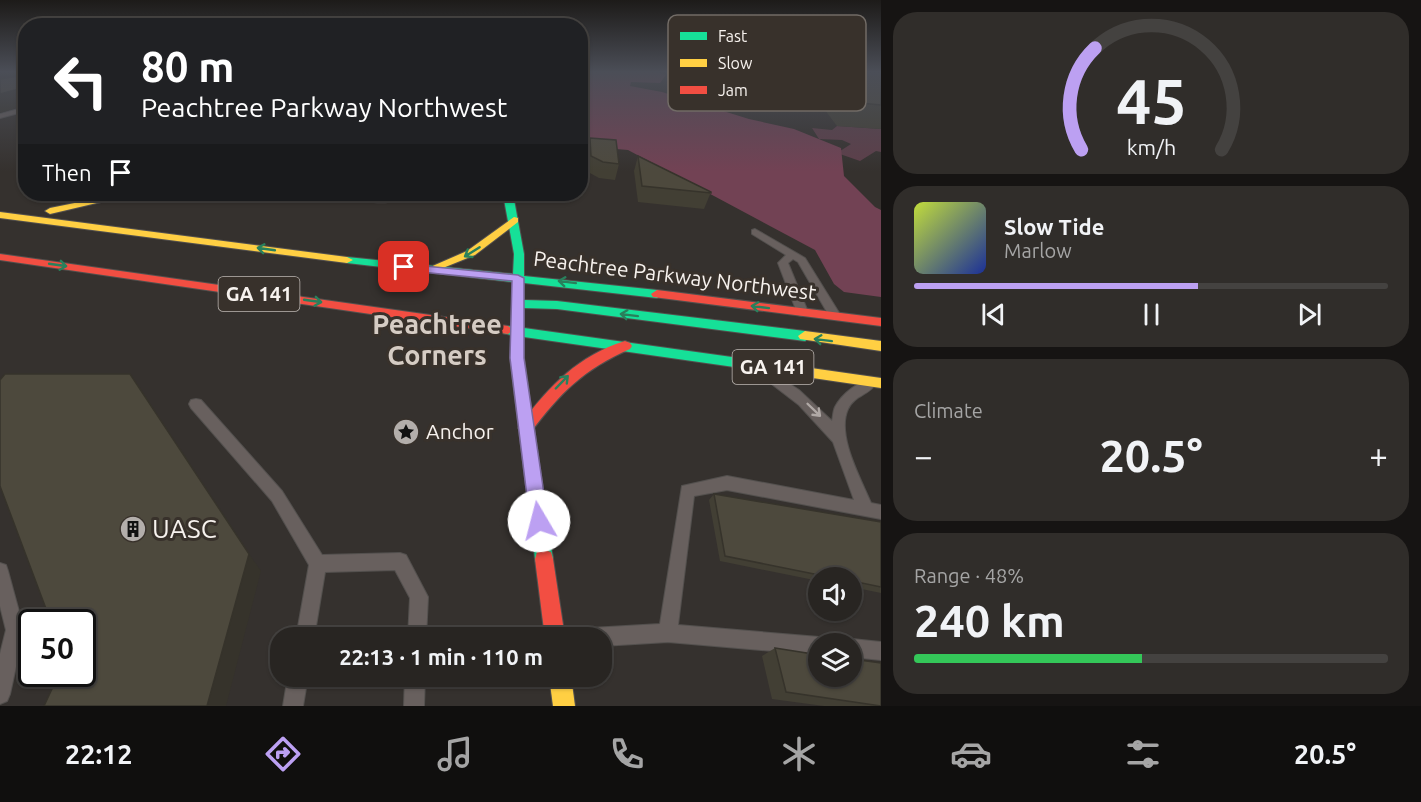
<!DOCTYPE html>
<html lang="en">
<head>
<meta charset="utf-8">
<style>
	body { margin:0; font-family:Ubuntu,sans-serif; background:#302d2a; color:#f1f3f6; height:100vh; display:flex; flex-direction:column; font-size:22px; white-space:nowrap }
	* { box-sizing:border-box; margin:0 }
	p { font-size:20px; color:#a5a5a5 }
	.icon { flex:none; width:33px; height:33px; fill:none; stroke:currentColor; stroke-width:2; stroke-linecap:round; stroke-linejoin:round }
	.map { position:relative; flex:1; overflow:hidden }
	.panel { display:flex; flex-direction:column; gap:12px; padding:12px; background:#161413; width:540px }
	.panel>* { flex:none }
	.guide { position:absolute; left:18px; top:18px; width:570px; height:183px; border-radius:24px; box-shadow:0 2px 4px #0004,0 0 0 2px #444240; background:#202124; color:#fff; overflow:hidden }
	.buttons { position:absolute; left:808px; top:567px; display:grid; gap:12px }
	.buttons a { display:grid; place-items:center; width:54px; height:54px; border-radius:50%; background:#282522; box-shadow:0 2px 4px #0004,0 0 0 2px #444240; font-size:30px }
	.speed { position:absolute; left:18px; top:609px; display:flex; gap:12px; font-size:30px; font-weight:700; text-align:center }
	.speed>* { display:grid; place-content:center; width:78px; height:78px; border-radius:50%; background:#282522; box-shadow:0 2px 4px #0004,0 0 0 2px #444240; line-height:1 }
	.speed .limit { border:3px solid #111; border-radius:9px; background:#fff; color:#111 }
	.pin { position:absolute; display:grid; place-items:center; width:51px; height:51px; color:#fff; margin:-26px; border-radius:12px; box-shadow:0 3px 9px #0006 }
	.me { position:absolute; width:66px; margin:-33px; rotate:352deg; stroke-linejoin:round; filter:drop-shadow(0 0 4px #0008) }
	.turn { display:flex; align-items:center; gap:21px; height:126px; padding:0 24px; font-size:27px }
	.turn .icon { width:78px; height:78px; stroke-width:2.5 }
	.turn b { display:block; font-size:42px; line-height:51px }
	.then { display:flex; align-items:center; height:57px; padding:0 24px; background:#0003; gap:12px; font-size:22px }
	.big { font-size:45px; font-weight:700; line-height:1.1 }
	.panel .widget { flex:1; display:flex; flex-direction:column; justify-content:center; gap:9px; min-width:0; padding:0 21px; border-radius:24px; background:#302d2a }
	.panel .dial { align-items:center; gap:0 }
	.dial svg { height:156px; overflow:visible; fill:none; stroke:#444240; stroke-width:7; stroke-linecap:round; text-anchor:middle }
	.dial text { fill:#f1f3f6; stroke:none }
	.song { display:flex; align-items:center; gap:18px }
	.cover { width:72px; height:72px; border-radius:9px; background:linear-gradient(135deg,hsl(70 70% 55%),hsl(230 70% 35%)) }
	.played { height:6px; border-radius:3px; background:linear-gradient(90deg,#bca0f2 60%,#444240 60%) }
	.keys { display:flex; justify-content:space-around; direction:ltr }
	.heat { display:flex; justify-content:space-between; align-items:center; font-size:33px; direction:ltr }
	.charge { height:9px; border-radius:4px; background:linear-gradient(90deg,#34c759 48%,#444240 0) }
	.trip { position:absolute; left:270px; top:627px; width:342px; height:60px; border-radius:24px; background:#282522; box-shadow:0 2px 4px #0004,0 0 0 2px #444240; font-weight:700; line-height:60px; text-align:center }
	.dock { display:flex; height:96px; justify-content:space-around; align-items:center; background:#100f0e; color:#a5a5a5 }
	.dock .icon { width:42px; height:42px }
	.dock .current { color:#bca0f2 }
	.dock b { font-size:27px; color:#f1f3f6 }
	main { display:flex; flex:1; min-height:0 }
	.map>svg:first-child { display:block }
	.green { fill:#5d3e49 }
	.forest { fill:#724254 }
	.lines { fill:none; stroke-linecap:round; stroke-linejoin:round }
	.lane-casing { stroke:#53504e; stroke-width:2 }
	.fast-casing { stroke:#53504e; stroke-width:2 }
	.slow-casing { stroke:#53504e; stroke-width:2 }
	.jam-casing { stroke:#53504e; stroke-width:2 }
	.lane { fill:#68605e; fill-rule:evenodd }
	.fast { fill:#16e098; fill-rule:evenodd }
	.slow { fill:#ffcf43; fill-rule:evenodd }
	.jam { fill:#f24e42; fill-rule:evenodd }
	.wall { fill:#423f34 }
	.shaded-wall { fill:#36332b }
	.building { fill:#4d493d; stroke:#36332b; stroke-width:1.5 }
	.oneway { stroke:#29805c }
	.oneway2 { stroke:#b0a9a6 }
	.route { fill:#bca0f2; stroke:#7a689d; stroke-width:1.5 }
	.labels { text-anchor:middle; stroke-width:6; stroke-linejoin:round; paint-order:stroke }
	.shield { fill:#38312b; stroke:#beb8b4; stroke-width:1.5 }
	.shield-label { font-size:20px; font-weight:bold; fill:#f7f2ee }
	.street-label { font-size:21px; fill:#f7f2ee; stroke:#38312b }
	.poi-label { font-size:21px; fill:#f7f2ee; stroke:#38312b; text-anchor:start }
	.near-poi-label { font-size:26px; fill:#f7f2ee; stroke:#38312b; text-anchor:start }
	.district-label { font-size:27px; font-weight:bold; fill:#d5ccc4; stroke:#38312b }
	.key { fill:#38312b; stroke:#716b66; stroke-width:1.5 }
	.key-label { font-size:16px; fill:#f7f2ee }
</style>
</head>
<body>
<main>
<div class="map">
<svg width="881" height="706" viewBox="0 0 881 706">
	<rect width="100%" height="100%" fill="#35312e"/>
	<polygon class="green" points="837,126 881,129 881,152 876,151 860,161 837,153 851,144 842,140 819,139 812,128 832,130"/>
	<polygon class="forest" points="580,72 657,72 666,75 660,83 631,82 630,86 662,92 749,119 794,129 841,148 844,176 875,207 881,210 881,297 844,292 834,284 815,250 628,150 581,146"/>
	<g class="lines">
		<g class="lane-casing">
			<g id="lane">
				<polygon points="746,86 813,92 816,94 813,96 744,89"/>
				<polygon points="26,107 26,111 0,118 0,114"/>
				<path d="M 342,194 C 357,192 372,197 387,197 C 396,197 403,193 412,194 C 398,206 357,204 342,194 Z"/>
				<polygon points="755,229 805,258 841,316 839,319 831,319 798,262 793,259 788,263 808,312 802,316 798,315 778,263 786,255 752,234 752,230"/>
				<path d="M 764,367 L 799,390 L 832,421 C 833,417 833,411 835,407 C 841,395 860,378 873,382 L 875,385 C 868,395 854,396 848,409 C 836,435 861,479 871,503 L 881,505 L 881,519 L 727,490 L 694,496 L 678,625 L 819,637 L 826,639 L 827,644 L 819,644 L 819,655 L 668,642 L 602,646 L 602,638 L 565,638 L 567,631 L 574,629 L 660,624 L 682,486 L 727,476 L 854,500 L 833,442 L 799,405 L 760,375 L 758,372 L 760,369 Z"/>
				<polygon points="196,399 201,400 282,491 322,555 400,553 406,555 428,597 426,638 408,638 410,598 395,570 325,572 314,638 296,638 309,565 272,501 191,408 189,404 191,400"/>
				<polygon points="0,563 6,565 8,571 24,630 10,694 7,701 0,704 0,654 6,630 0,606"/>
				<polygon points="852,639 881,642 881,660 852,657 852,644 845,644"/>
				<polygon points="288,676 308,676 303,706 283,706"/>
				<polygon points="405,676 425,676 424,706 404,706"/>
			</g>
		</g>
		<g class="fast-casing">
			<polygon id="fast" points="503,194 513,194 524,254 524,276 657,290 663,294 657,298 524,283 524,300 557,301 805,331 812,336 805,341 557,309 524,308 524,328 804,367 809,368 811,372 809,376 804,377 524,337 524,358 553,559 551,566 544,568 537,566 535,559 510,358 511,335 503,333 502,330 503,327 511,326 513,282 347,263 341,260 347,257 513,274 514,254"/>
		</g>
		<g class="slow-casing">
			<g id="slow">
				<polygon points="119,194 135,194 50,214 45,211 50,208"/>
				<polygon points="0,212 347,257 353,260 347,263 0,218"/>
				<polygon points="514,217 518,218 518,222 475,255 438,270 434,271 428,268 467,251"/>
				<polygon points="805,331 881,341 881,351 800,339 798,336"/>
				<polygon points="804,367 881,378 881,388 799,376 797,372 799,368"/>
				<polygon points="549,676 571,676 575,706 553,706"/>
			</g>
		</g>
		<g class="jam-casing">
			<g id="jam">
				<polygon points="0,254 508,326 514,330 508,334 0,260"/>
				<polygon points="657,290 881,318 881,326 653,297 651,294"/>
				<path d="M 625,341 L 630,343 L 632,346 L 630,349 C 584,369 560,393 531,432 L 526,434 L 521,432 L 518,428 L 521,424 C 548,387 579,355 625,341 Z"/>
				<polygon points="544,550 551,552 553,559 565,638 545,638 535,559 537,552"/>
			</g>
		</g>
		<use href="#lane" class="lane"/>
		<use href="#fast" class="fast"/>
		<use href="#slow" class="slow"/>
		<use href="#jam" class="jam"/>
	</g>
	<g class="wall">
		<polygon points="812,72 881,72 881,129 837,126 815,97 817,93 809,89 806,85"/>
		<polygon points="590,138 619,164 615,180 599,178 588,172 587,153"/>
		<polygon points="638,156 711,192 704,209 638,202 634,171"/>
		<polygon points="714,494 881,522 881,593 852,587 852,578 819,578 819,581 720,561 709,500"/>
		<polygon points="775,648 881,706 824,706 772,699 762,656"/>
	</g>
	<g class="shaded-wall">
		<polygon points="0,72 20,72 26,83 0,88"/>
		<polygon points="26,87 26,105 0,113 0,94"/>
		<polygon points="249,554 261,571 226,706 207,706"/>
	</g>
	<g class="building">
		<polygon points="19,72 26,72 26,87 0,94 0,79 18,76"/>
		<polygon points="829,72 881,72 881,105 850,102 826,75"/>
		<polygon points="590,138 616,140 619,164 603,162 591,156"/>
		<polygon points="638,156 711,192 711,193 642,186"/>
		<polygon points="5,374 130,374 249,554 207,706 44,706 59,674 82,674 82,622 51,622 0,486 0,380"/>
		<polygon points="714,494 881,522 881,587 852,581 852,578 834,578 725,556"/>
		<polygon points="775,648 819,655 819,676 852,676 852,659 881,663 881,706 786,692"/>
	</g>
	<defs><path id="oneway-shaft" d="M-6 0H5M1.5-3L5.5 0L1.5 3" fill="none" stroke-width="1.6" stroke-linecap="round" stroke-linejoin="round" transform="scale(1.5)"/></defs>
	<g class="oneway">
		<use href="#oneway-shaft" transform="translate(266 249) rotate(-172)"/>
		<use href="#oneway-shaft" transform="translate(472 252) rotate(148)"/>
		<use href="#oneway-shaft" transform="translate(58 265) rotate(8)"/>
		<use href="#oneway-shaft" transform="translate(567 282) rotate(-173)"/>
		<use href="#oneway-shaft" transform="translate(313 301) rotate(8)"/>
		<use href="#oneway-shaft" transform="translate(760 307) rotate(-173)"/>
		<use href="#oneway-shaft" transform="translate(629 315) rotate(-173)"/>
		<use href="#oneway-shaft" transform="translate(823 340) rotate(-173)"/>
		<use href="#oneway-shaft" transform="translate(562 382) rotate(-46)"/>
	</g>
	<use class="oneway2" href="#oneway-shaft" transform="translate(814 410) rotate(44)"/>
	<linearGradient id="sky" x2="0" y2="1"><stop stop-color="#1d1b19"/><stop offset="0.42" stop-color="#4b4e57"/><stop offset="1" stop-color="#4b4e57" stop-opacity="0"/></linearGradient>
	<rect width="881" height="171" fill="url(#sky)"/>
	<polygon class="route" points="404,264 518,275 524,278 524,358 548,521 545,527 539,530 532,527 530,521 510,358 512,281 400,270 398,267"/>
	<defs>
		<g id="sight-disc" transform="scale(1.35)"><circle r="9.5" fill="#b3aeab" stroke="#38312b"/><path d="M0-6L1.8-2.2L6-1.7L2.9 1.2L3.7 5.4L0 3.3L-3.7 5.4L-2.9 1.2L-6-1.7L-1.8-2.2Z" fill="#111"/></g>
		<g id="building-disc" transform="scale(1.35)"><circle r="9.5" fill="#b3aeab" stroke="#38312b"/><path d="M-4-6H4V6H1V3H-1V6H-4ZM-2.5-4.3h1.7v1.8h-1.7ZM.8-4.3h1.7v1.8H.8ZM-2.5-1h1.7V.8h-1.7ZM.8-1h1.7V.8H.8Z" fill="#111"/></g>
	</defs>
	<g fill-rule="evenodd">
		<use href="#sight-disc" x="406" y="432"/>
		<use href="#building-disc" x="133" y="529"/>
	</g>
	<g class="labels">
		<g class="shield">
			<rect x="218.5" y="277" width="81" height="34" rx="4.5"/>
			<rect x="732.5" y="350" width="81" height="34" rx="4.5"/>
		</g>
		<g class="shield-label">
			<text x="259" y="301">GA 141</text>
			<text x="773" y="374">GA 141</text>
		</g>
		<g class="street-label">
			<text transform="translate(675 276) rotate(7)" y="7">Peachtree Parkway Northwest</text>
		</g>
		<g class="poi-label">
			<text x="426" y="439">Anchor</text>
		</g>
		<g class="near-poi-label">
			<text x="152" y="538">UASC</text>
		</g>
		<g class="district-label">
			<text x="437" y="334">Peachtree<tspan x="437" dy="31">Corners</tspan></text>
		</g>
	</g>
	<rect x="668" y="15" width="198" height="96" rx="9" class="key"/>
	<rect x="680" y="32" width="27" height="8" fill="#16e098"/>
	<rect x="680" y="59" width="27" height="8" fill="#ffcf43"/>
	<rect x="680" y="86" width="27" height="8" fill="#f24e42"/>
	<g class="key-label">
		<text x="718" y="42">Fast</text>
		<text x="718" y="69">Slow</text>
		<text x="718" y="96">Jam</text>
	</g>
</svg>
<div class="buttons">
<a><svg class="icon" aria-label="sound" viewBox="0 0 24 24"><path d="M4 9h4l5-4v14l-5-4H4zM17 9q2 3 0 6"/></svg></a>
<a><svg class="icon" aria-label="layers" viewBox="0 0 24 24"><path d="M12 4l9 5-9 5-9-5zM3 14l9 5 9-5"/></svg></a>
</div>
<div class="speed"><div class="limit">50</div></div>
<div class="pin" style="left:404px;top:267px;background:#d93025"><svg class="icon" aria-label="arrive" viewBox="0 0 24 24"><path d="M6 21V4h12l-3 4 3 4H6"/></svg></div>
<svg class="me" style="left:539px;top:521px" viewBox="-20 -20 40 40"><circle r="19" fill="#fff"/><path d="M0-13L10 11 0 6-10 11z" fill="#bca0f2"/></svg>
<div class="trip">22:13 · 1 min · 110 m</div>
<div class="guide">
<div class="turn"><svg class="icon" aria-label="left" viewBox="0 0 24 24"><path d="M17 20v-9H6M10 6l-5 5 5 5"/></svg><div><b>80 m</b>Peachtree Parkway Northwest</div></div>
<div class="then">Then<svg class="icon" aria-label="arrive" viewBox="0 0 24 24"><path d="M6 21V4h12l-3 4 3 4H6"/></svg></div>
</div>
</div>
<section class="panel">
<div class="widget dial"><svg viewBox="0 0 100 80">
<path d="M14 69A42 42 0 1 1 86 69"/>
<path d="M14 69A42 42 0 0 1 21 17" stroke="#bca0f2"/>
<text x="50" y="56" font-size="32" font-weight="700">45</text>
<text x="50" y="72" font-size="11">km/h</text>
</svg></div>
<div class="widget">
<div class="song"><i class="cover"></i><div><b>Slow Tide</b><p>Marlow</p></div></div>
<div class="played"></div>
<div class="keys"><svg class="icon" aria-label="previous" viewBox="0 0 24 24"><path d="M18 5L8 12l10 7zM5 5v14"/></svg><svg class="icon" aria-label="pause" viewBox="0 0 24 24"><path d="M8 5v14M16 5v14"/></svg><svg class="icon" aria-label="next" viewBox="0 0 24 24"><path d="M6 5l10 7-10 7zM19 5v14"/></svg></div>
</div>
<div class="widget"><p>Climate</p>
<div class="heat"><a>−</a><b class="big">20.5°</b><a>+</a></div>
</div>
<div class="widget"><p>Range · 48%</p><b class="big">240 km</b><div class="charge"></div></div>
</section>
</main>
<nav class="dock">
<b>22:12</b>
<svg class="icon current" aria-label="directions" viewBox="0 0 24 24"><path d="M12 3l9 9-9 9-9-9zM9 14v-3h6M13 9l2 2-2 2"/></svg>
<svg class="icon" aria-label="music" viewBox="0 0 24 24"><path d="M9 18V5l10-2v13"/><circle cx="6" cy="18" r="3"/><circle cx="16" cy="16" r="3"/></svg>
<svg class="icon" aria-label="phone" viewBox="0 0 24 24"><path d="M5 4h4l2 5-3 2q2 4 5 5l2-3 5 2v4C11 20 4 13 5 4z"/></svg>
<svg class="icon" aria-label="climate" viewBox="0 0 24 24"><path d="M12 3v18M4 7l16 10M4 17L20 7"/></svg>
<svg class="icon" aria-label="car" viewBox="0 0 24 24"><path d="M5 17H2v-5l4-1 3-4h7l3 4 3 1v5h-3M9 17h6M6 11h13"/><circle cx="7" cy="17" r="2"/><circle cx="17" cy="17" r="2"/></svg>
<svg class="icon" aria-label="filters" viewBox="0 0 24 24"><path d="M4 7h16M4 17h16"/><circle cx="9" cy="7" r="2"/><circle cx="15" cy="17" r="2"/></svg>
<b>20.5°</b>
</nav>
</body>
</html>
